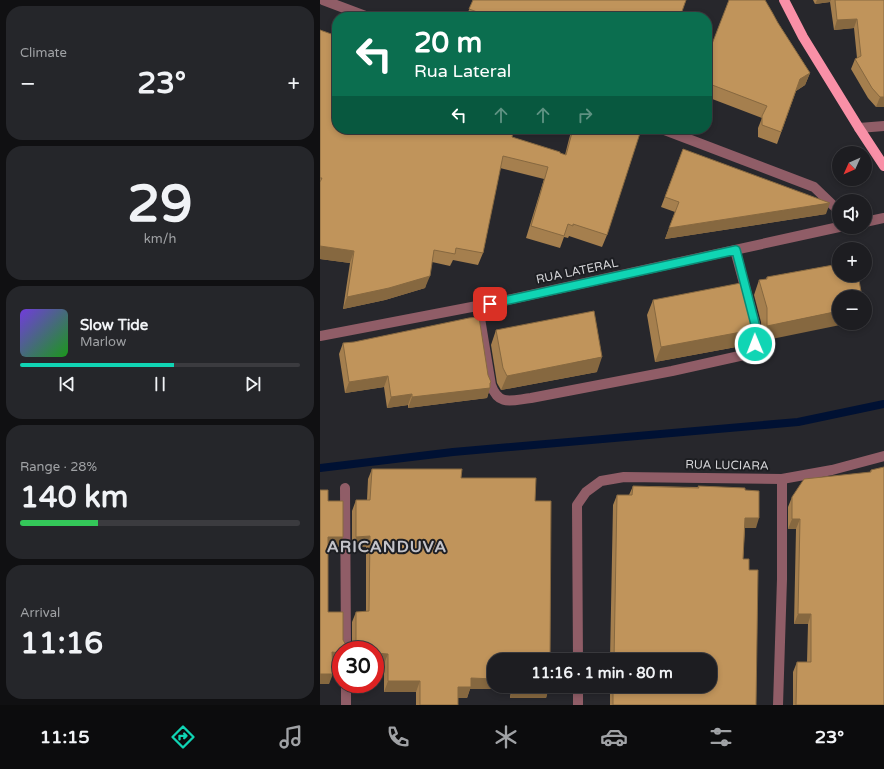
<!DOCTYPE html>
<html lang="en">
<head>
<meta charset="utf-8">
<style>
	body { margin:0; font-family:"Varela Round",sans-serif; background:#25262a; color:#f1f3f6; height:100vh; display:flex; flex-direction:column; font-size:15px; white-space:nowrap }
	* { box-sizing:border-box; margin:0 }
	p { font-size:13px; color:#a0a2a5 }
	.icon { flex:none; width:22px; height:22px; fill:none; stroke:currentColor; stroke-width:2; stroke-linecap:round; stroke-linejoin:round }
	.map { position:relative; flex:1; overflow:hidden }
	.side { display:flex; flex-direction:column; gap:6px; padding:6px; background:#101012; width:320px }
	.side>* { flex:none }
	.guide { position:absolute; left:12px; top:12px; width:380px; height:122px; border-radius:16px; box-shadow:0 2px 6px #0003,0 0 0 1px #3b3b3f; background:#0b6e4f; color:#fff; overflow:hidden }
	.needle { width:26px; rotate:225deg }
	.tools { position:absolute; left:512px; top:146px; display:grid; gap:8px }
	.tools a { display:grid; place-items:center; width:40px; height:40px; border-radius:50%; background:#1d1d21; box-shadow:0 2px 6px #0003,0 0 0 1px #3b3b3f; font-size:20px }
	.speed { position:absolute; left:12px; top:641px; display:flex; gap:8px; font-size:20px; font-weight:700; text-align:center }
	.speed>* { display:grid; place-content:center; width:52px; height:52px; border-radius:50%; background:#1d1d21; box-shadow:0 2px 6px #0003,0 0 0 1px #3b3b3f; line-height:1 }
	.speed .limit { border:6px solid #d22; background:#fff; color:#111 }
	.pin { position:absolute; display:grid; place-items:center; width:34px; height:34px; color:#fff; margin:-17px; border-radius:8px; box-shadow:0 2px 6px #0006 }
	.me { position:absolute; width:44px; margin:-22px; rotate:359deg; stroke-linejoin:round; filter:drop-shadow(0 0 3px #0008) }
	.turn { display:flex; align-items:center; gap:14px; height:84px; padding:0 16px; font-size:18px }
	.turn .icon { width:52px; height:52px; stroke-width:2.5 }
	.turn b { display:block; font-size:28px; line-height:34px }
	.lanes { display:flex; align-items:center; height:38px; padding:0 16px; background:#0003; justify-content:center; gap:20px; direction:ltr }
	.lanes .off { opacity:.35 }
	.big { font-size:30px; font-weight:800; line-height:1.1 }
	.side .tile { flex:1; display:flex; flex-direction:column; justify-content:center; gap:6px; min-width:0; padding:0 14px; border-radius:16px; background:#25262a }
	.side .dial { align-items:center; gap:0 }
	.dial b { font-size:52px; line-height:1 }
	.song { display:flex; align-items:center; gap:12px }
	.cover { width:48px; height:48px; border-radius:6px; background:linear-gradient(135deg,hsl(260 70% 55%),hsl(120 70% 35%)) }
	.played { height:4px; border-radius:2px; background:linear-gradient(90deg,#10d5b4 55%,#3b3b3f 55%) }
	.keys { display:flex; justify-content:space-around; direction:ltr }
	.heat { display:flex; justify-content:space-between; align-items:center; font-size:22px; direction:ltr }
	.charge { height:6px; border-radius:3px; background:linear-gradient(90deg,#34c759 28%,#3b3b3f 0) }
	.trip { position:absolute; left:167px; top:653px; width:230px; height:40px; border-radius:16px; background:#1d1d21; box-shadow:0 2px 6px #0003,0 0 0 1px #3b3b3f; font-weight:800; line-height:40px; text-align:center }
	.tabs { display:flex; height:64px; justify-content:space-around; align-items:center; background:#0c0c0d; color:#a0a2a5 }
	.tabs .icon { width:28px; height:28px }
	.tabs .current { color:#10d5b4 }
	.tabs b { font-size:18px; color:#f1f3f6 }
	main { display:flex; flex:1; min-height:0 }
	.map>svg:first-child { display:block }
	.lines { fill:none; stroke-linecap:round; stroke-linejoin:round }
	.stream { stroke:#013; stroke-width:8 }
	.minor { stroke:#905d67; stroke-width:10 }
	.major { stroke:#f990a7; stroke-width:10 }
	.wall { fill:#a57f4e }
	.shaded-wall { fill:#866840 }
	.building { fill:#c0945b; stroke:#866840 }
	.route-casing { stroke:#0a8a75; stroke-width:10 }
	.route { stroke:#10d5b4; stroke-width:7 }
	.labels { text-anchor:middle; stroke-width:4; stroke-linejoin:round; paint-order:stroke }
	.street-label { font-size:12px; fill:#d5d5d8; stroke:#1d1e22 }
	.district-label { font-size:16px; font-weight:bold; letter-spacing:1px; fill:#c3c3c9; stroke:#1d1e22 }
</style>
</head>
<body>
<main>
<section class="side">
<div class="tile"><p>Climate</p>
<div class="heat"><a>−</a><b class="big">23°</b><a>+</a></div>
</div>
<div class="tile dial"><b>29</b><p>km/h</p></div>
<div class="tile">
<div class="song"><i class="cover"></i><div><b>Slow Tide</b><p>Marlow</p></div></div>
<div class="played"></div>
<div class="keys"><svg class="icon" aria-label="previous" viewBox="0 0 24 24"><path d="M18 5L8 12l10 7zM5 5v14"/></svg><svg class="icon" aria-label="pause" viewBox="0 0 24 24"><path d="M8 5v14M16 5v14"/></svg><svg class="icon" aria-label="next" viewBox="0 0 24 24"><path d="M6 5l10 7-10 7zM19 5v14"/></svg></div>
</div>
<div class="tile"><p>Range · 28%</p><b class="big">140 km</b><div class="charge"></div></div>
<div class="tile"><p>Arrival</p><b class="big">11:16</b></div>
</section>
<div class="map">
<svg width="564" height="705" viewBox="0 0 564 705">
	<rect width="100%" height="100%" fill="#27272c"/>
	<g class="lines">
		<polyline class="stream" points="0,468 133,452 478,422 564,404"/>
		<g class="minor">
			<polyline points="3,0 48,17"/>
			<polyline points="539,128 564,126"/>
			<polyline points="342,129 494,187 519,211"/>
			<polyline points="545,222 564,218"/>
			<path d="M 158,306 L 171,385 C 179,407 192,400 211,398 L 352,371 L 424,355 C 429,352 433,349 435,344 L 435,324 L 415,250"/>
			<polyline points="0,336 183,301 519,227"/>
			<polyline points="25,488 26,650"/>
			<polyline points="258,660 257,505 266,492 281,481 304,477 462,479 512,470 564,456"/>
			<polyline points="26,684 26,705"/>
			<polyline points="258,686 258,705"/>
			<polyline points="458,705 462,579 462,479"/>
		</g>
		<polyline class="major" points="464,0 483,37 539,128 564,166"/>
	</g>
	<g class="wall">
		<polygon points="153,0 360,17 146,17"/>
		<polygon points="493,0 564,0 564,107 556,107 548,98 531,69 535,59 537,58 534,28 514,30 510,2 495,4"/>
		<polygon points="458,23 490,73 485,85 476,91 457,144 438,137 438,128 442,118 387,97 387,57"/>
		<polygon points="0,30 192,137 245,155 249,139 252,129 280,134 281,129 318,129 287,235 282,247 249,236 248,238 244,237 240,248 206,238 224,179 180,168 163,253 158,265 133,260 130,266 112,262 105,288 65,300 23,309 30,263 0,259"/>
		<polygon points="363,149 506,214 345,239 355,212 341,207"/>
		<polygon points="519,264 442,341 441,322 434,295 439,280 446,279 447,277"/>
		<polygon points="333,300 434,328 428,343 427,343 427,345 335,362 327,315"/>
		<polygon points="176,330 277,372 181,390 177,383 171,345"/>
		<polygon points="23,343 168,375 171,382 170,386 170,388 167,398 88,408 88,405 67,408 64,387 25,393 19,354"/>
		<polygon points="52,469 141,478 174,686 229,686 226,698 190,698 191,689 150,689 147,698 138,698 138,705 96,705 96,692 64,692 64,664 12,663 9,684 0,684 0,490 8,501 23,537 19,547 8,547 8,612 26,645 30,646 32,645 32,622 36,612 46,612 46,547 32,547 32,511 36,500 47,500 48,479"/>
		<polygon points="551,470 564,705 473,705 473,672 477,662 487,662 488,624 474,624 476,529 468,529 468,507 472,497 550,472"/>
		<polygon points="313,486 378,487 378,486 425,490 436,528 425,528 423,559 429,570 436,705 290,705 290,686 390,686 390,660 290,660 293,505 297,495 309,495"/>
	</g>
	<g class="shaded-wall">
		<polygon points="497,0 511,0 510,2 495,4"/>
		<polygon points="537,19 534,28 514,30 517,20"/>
		<polygon points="490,73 485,85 476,91 480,79"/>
		<polygon points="560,97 564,97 564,107 556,107"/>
		<polygon points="510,203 506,214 345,239 349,228"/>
		<polygon points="0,246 34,251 30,263 0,259"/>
		<polygon points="110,276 105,288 65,300 23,309 27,297"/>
		<polygon points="519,311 519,323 530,323 442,341 447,326"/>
		<polygon points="434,328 428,343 427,343 427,345 335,362 341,347 432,329"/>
		<polygon points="282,357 277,372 181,390 187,376"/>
		<polygon points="68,376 64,387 25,393 29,382"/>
		<polygon points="171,382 169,388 170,388 167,398 88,408 92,397"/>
		<polygon points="92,394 88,405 67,408 71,397"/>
		<polygon points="425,518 439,518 436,528 422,528"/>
		<polygon points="472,519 480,519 476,529 468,529"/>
		<polygon points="50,536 46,547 32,547 36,537"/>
		<polygon points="8,537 23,537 19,547 4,547"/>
		<polygon points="478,614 491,614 488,624 474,624"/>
		<polygon points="12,652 21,653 21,663 8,663"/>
		<polygon points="55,653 68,654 64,664 55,664"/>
		<polygon points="0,674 13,674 9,684 0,684"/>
		<polygon points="151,678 174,679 174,686 192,686 191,689 150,689 147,698 134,698 138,687"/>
		<polygon points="68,681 100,681 96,692 64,692"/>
		<polygon points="194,687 229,688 226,698 190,698"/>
	</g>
	<g class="building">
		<polygon points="153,0 366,0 360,17 171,17 149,9"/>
		<polygon points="409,0 445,0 452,12 458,23 490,73 480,79 461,132 442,125 442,116 447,106 387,83 387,57"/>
		<polygon points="515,0 564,0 564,97 560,97 552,88 535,59 541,56 537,19 517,20"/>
		<polygon points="0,30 17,36 17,129 194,129 192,137 240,152 240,153 246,155 253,129 261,129 281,134 282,129 318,129 321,130 287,235 253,224 253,226 248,224 244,236 211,226 228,167 183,156 163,253 136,248 135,254 114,250 110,276 69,288 27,297 34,251 0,246 0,182 2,178 0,178"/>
		<polygon points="363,149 510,203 349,228 359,202 345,197"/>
		<polygon points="519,264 519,275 538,275 542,297 519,297 519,311 447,326 447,308 439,280 447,279 447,277"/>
		<polygon points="426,282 434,310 434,328 432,329 432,330 341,347 333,300"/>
		<polygon points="274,311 282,357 187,376 183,368 176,330"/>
		<polygon points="159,317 168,375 171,382 170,383 170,388 92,397 92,394 71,397 68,376 29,382 23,343 34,342 149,318"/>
		<polygon points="564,467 564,705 476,705 477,662 491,662 491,614 478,614 480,519 472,519 472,497 484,479 551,472 551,470"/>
		<polygon points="52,469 142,469 141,478 216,478 215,501 231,501 230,660 174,660 174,679 151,678 151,687 138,687 138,705 100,705 100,681 68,681 68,654 55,653 55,650 21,650 21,653 12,652 13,674 0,674 0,490 8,490 8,501 23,501 23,537 8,537 8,612 23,612 23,640 26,645 30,646 35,643 36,640 36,612 49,611 50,536 36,537 36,500 50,500"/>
		<polygon points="313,486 379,488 378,486 425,488 425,490 439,491 439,518 425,518 423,559 429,559 429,570 438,570 436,705 293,705 293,686 390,686 390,660 294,660 297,495 312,495"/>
		<polygon points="194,686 229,686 229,688 194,687"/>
	</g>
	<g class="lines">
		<g class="route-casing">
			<polyline id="route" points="170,304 416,250 435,324 435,344"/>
		</g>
		<use href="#route" class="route"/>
	</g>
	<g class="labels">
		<g class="street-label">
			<text transform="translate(257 271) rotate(-12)" y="4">RUA LATERAL</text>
			<text transform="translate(407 465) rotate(1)" y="4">RUA LUCIARA</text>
		</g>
		<g class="district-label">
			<text x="67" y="552">ARICANDUVA</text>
		</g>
	</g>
</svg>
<div class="tools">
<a><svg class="needle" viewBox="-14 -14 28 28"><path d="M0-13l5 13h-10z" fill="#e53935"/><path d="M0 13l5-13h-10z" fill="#a0a2a5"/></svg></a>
<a><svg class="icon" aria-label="sound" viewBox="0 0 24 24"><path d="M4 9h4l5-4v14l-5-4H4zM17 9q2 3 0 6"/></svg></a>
<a>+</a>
<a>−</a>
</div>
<div class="speed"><div class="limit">30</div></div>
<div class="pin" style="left:170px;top:304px;background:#d93025"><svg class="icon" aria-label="arrive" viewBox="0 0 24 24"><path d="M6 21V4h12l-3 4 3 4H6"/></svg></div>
<svg class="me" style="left:435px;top:344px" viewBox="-20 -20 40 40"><circle r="17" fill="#10d5b4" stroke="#fff" stroke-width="3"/><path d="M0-11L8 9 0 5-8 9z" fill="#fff"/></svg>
<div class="trip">11:16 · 1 min · 80 m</div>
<div class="guide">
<div class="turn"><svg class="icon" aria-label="left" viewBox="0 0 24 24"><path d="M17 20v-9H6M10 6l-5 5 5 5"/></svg><div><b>20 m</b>Rua Lateral</div></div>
<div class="lanes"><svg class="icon" aria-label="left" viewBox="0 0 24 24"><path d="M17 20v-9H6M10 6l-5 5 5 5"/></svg><svg class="icon off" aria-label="ahead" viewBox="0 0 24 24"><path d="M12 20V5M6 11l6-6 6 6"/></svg><svg class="icon off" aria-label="ahead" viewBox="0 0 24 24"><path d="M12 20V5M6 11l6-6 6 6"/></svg><svg class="icon off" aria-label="right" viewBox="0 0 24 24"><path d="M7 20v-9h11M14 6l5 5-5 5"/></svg></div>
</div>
</div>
</main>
<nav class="tabs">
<b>11:15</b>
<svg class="icon current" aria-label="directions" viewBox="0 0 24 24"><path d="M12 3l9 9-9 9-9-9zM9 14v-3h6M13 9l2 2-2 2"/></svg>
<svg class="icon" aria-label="music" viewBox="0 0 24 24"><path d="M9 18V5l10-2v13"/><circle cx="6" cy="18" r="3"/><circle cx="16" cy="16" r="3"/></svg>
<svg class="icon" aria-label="phone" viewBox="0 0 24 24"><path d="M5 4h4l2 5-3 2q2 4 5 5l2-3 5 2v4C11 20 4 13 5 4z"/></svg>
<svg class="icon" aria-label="climate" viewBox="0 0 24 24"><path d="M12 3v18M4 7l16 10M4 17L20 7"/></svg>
<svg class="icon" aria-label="car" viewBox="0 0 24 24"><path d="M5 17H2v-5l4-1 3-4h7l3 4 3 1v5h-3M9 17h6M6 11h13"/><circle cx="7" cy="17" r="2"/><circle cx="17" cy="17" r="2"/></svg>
<svg class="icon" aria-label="filters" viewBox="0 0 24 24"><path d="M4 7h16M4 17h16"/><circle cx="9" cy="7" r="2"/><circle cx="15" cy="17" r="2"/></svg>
<b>23°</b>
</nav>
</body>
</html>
